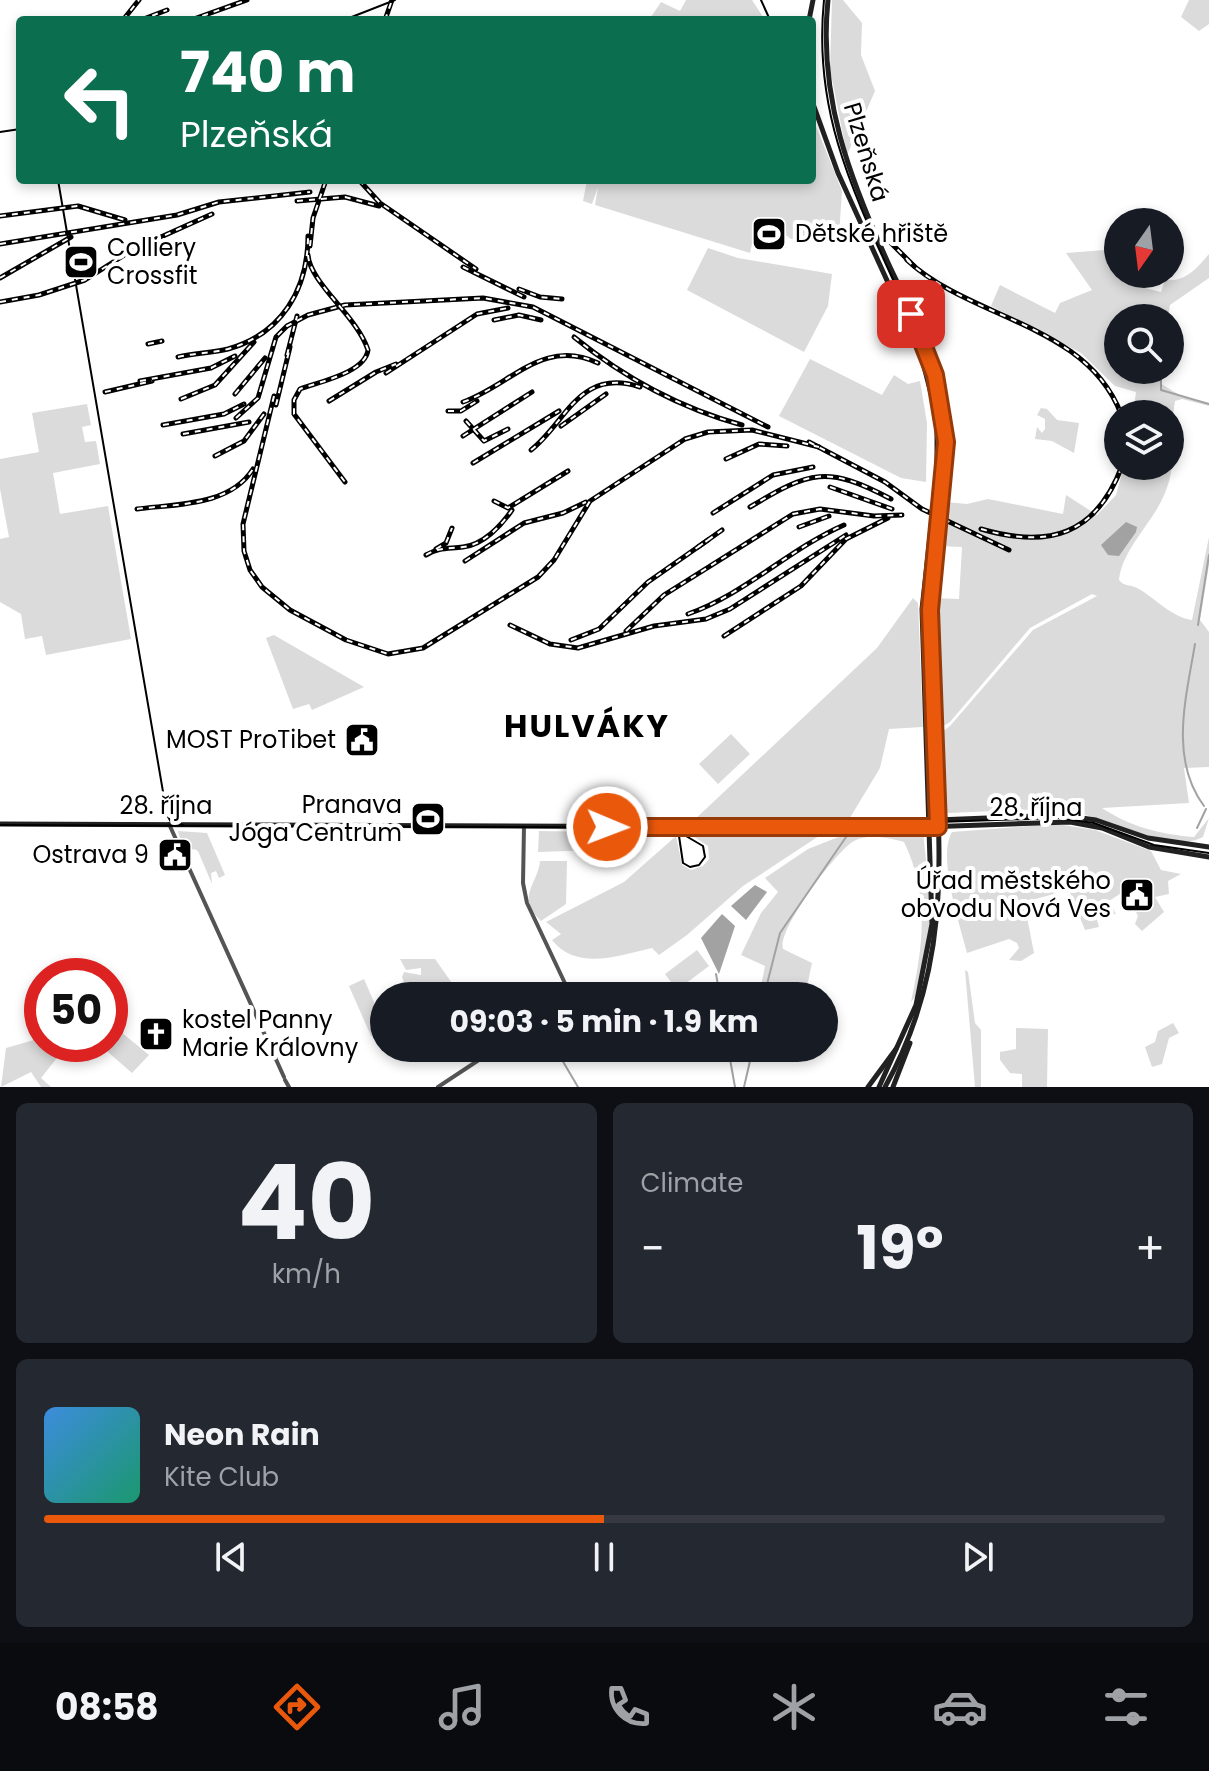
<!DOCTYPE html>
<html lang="en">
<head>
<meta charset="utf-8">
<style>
	body { margin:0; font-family:Poppins,sans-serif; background:#242831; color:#f1f3f6; height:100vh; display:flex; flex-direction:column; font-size:30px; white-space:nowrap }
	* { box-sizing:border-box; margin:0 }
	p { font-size:26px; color:#9ea1a6 }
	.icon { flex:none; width:44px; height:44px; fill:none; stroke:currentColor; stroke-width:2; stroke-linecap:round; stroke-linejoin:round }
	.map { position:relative; height:1087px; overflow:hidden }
	.sheet { display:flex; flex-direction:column; gap:16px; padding:16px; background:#0d0f14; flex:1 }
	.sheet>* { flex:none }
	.guide { position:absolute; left:16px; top:16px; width:800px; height:168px; border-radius:8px; box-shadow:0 4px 12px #0003; background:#0b6e4f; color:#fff; overflow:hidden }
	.needle { width:52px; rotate:194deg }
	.fabs { position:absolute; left:1104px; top:208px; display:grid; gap:16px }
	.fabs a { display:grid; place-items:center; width:80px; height:80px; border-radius:50%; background:#171b24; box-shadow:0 4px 12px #0003; font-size:40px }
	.speed { position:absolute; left:24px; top:958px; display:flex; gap:16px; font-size:40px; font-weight:700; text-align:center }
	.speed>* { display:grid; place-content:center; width:104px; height:104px; border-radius:50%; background:#171b24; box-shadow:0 4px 12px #0003; line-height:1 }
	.speed .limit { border:12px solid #d22; background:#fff; color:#111 }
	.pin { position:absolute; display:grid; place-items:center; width:68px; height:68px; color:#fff; margin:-34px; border-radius:16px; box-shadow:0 4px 12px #0006 }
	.me { position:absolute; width:88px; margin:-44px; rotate:91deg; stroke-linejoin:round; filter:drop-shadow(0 0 6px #0008) }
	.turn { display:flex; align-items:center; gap:28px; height:168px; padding:0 32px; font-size:36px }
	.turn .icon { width:104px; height:104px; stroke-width:2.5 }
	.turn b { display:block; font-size:56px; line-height:68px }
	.big { font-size:60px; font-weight:700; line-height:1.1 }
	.sheet .widget { flex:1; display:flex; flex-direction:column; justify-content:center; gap:12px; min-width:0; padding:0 28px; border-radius:12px; background:#242831 }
	.sheet .dial { align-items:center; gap:0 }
	.dial b { font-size:104px; line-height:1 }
	.song { display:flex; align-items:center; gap:24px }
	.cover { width:96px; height:96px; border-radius:12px; background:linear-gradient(135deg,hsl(210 70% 55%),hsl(160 70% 35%)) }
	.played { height:8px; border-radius:4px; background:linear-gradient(90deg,#ea580c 50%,#363941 50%) }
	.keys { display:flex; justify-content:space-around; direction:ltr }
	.heat { display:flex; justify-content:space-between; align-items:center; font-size:44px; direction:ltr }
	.sheet .tiles { flex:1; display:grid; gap:16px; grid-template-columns:1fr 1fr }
	.widget:last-child { grid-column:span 2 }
	.trip { position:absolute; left:370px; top:982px; width:468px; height:80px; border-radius:40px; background:#171b24; box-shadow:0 4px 12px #0003; font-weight:700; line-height:80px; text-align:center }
	.menu { display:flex; height:128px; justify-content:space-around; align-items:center; background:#090b0e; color:#9ea1a6 }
	.menu .icon { width:56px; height:56px }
	.menu .selected { color:#ea580c }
	.menu b { font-size:36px; color:#f1f3f6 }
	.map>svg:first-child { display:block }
	.green { fill:#dbdbdb }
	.water { fill:#a2a2a2 }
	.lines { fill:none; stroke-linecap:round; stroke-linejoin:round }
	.stream { stroke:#a2a2a2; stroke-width:2 }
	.tertiary { stroke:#545454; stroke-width:4 }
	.secondary { stroke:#212121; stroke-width:5 }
	.tram { stroke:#000; stroke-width:2 }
	.rail-casing { stroke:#000; stroke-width:5 }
	.rail { stroke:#fff; stroke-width:2; stroke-dasharray:6; stroke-linecap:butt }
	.route-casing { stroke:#983908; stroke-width:20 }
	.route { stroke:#ea580c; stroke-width:14 }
	.labels { text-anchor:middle; stroke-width:8; stroke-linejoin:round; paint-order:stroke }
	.street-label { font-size:24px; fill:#000; stroke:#fff }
	.poi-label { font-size:24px; fill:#000; stroke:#fff; text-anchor:end }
	.district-label { font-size:32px; font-weight:bold; letter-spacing:2px; fill:#000; stroke:#fff }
</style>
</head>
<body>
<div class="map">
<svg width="1209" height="1087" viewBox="0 0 1209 1087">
	<rect width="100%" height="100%" fill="#fff"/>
	<g class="green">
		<polygon points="686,0 752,0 765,20 649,20 661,2 680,11"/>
		<polygon points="832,0 843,0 862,23 861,55 875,91 847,155 830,69"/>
		<polygon points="1189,0 1209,0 1209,24 1199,31 1181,17"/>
		<polygon points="812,116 842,191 839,236 831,236 826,241 791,239 774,226 753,225 774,228 786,238 784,247 790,248 752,244 750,253 595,205 598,187 592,204 583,201 587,180 812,180"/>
		<polygon points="708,248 738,258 832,274 828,306 804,352 687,290"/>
		<path d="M 1118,249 L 1118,274 L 1141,274 L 1141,287 L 1161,292 L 1165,280 C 1186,282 1196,269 1209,254 L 1209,278 L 1170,305 L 1168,318 L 1118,318 L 1118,370 L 1162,370 L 1160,383 L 1181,396 L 1209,403 L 1209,406 L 1182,399 L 1175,401 C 1169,434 1179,459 1165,493 C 1153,523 1122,549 1119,580 C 1125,587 1129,584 1137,588 C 1154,597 1171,617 1192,620 L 1209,537 L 1209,565 L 1200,620 L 1209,632 L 1209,767 L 1184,768 L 1189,803 L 1102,808 C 1131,827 1159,834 1194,837 L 1209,818 L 1203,837 C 1176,853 1117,822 1089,816 C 1074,812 1060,812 1045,812 L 1044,809 L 948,813 L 942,809 L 938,735 L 950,726 L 1033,630 L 1097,596 L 1092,594 L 1030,628 L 950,722 L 938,729 L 935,598 L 959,599 L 962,547 L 939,546 L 942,521 L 947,522 L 948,515 L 944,514 L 946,502 L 967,504 L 988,499 L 1063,514 L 1066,495 L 1097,515 L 1116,495 L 1124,466 L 1170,466 L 1170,414 L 1133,414 L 1136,392 L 1115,386 L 1081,353 L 991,306 L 1000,285 L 1055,313 L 1060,303 L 1092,290 L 1066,253 Z"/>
		<polygon points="810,359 882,395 894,375 908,384 920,381 927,423 926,482 901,478 779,416"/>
		<polygon points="87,404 91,425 82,427 85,442 96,441 100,464 53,473 60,514 108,506 131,639 46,655 42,636 25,639 21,614 0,602 0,539 9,537 0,489 0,459 39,452 32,413"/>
		<polygon points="1041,408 1047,409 1057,420 1079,423 1074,453 1052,441 1035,439 1037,427 1042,433 1045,429 1045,419 1037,415"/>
		<polygon points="913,598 918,603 923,727 889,729 880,768 848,821 692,822 877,648"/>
		<polygon points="274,635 364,687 312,710 309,704 293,709 266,638"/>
		<polygon points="731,734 750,754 718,784 699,764"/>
		<path d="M 1057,824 L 1095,830 L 1151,851 L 1161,870 L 1181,874 L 1168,881 L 1169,894 L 1155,897 L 1164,912 L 1142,931 L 1135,924 L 1138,916 L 1134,908 L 1147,897 L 1145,888 L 1130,891 L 1129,888 L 1109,901 L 1116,914 L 1096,916 L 1099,927 L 1085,930 L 1069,890 L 1024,902 L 1034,953 L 1021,961 L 1009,960 L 1019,948 L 1017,943 L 1009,939 L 967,953 C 960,925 937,857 952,832 Z"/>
		<path d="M 828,830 L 743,886 L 687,935 L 659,955 L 652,948 C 617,956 577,971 552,940 L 561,934 L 546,922 L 624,882 L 676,836 L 682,865 L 691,870 L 703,866 L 709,859 L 708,846 L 685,831 Z"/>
		<path d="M 842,830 L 923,831 C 925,856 929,880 931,905 C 933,935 922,968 915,997 L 911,1002 C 923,945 930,896 904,842 C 890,838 868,833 854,841 C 836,851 777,930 783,949 L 812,963 L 805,996 L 759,996 L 765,966 L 741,955 L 761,913 L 778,892 L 765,878 L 808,849 L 841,836 Z"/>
		<polygon points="178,831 207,833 225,875 219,878 216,871 211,873 212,884 198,851 194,849 184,853"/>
		<polygon points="539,831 597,832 597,850 538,852"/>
		<path d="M 540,861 L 567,861 L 566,904 L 541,921 C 515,897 538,884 540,861 Z"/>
		<polygon points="697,950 709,966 677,990 665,974"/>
		<polygon points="400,959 435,959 454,986 439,996 409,996 402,977 404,972 421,975 421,968 406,970"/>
		<polygon points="965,970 968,972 975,1023 981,1030 981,1087 975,1087"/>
		<polygon points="364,979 384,1025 383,1033 371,1036 349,986"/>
		<polygon points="42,1003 42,1044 110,1044 110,1023 149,1055 132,1073 101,1046 88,1062 68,1044 41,1078 51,1087 41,1087 31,1072 1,1087 6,1048 34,1040 38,1019 32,1010"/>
		<polygon points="1173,1023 1179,1033 1169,1038 1162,1064 1152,1067 1145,1047 1155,1042 1158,1031"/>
		<polygon points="1016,1028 1048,1029 1047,1087 1022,1087 1022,1074 1010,1073 1000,1060 1000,1052 1016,1049"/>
	</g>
	<g class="water">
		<polygon points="1126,522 1137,527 1136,532 1119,556 1108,555 1101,545"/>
		<polygon points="755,885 767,892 746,920 731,906"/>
		<polygon points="722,914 735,926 719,974 701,938"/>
	</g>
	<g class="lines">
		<g class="stream">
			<polyline points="1161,370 1161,390 1209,404"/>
			<polyline points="1198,625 1209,555"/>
			<path d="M 1195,644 C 1186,698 1169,759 1204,806"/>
			<polyline points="858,820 859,819"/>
			<polyline points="1197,828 1206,809"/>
			<polyline points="716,974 720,996"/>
			<polyline points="764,996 780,933 855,824"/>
			<polyline points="555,1048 578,1087"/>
			<polyline points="728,1048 735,1087"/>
			<polyline points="744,1087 753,1048"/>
		</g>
		<g class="tertiary">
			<polyline points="169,824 284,1077"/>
			<polyline points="524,826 523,883 527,903 571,996"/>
			<polyline points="285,1080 289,1087"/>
			<polyline points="438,1087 497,1048"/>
		</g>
		<g class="secondary">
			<path d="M 828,0 C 818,97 850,180 890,267 C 907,303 926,340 936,379 C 957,457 931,534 930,613 C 926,781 973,930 885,1087"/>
			<polyline points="809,20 813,0"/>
			<polyline points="812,101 838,173 921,355 937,417 937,473 922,609 932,924 916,1005 879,1087"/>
			<polyline points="0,824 763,827 1060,815 1096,820 1148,838 1209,847"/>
			<polyline points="860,825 896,828 1070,822 1102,828 1149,847 1209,857"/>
			<polyline points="868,1087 896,1049"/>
			<polyline points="893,1087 910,1043"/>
		</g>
		<g class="tram">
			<polyline points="761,0 770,20"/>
			<path d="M 824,0 C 813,109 851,188 895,284 C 912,323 932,362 939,404 C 950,466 931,529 928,591 C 924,664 931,738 935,810 L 931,819 L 920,824"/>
			<polyline points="344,20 395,0"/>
			<polyline points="0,132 20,129"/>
			<polyline points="58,180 167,815 171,822 183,825"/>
			<polyline points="0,825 763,828 1057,818 1094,823 1154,845 1209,853"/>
			<polyline points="666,828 679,836 683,863 690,867 699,865 705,857 703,846 674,829"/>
		</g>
		<g class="rail-casing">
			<g id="rail">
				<polyline points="123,20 139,0"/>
				<polyline points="141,20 167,10"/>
				<polyline points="191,20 247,0"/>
				<polyline points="385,20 392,0"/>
				<polyline points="359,180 380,203 476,269"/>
				<polyline points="297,201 345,197 379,206"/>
				<polyline points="0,216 78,206 125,220"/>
				<polyline points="889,241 914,266"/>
				<polyline points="0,244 177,215 219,202 310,192"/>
				<polyline points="310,246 313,218 326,180"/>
				<path d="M 308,255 C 310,283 357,316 368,350 C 365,373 318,382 300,389 L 294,400 L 294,414 L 345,482"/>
				<path d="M 907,260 C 971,320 1086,323 1121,414"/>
				<polyline points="463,267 524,297"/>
				<polyline points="0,278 71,237"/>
				<polyline points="519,289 540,297 562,299"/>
				<polyline points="0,302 39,295 85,280 132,250 212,214"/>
				<polyline points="494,320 519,315 541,320"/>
				<path d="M 574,337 C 623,377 680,408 742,425"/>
				<polyline points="148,344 162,341"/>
				<polyline points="287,355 297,316"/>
				<path d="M 178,357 C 195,353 212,353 228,349 C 282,334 308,289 308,236"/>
				<polyline points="386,373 477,314 508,308"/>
				<polyline points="140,381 211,368 235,356"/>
				<polyline points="105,392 152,381"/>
				<polyline points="235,394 265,358"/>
				<polyline points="274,396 243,524 244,551 250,570 262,587 290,610 346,640 388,654 423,648 538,577 554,560 590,501 685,439 708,432 752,430 819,447"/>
				<polyline points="181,399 215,385 254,342"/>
				<polyline points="329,401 376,372 396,364"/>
				<path d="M 463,402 C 511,385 543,337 598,363"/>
				<polyline points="276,405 290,347"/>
				<polyline points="448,411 461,411 477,401"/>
				<polyline points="236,418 258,398 276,337 287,326 308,315 345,305 483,298 533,307 768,427"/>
				<polyline points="466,421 484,441 508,429"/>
				<polyline points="163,425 224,414 244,404"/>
				<polyline points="561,426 606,394"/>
				<polyline points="183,434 249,422"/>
				<polyline points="463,436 532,392"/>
				<polyline points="809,442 885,482 922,509 1009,550"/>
				<path d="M 531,450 C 566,423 579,367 640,387"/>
				<polyline points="215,456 244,441 264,414"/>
				<polyline points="726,459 759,444 787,446"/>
				<polyline points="473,463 559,411"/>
				<polyline points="830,487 892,509"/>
				<polyline points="494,501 508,508 568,471"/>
				<path d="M 750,507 C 810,471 827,465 891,499"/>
				<path d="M 137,509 C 176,504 230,506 253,469"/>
				<polyline points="713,513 773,475 813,467"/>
				<polyline points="799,527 829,516"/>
				<path d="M 981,529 C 1049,549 1096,535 1122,466"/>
				<polyline points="698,547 722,530"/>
				<polyline points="436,549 446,543 452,528"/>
				<path d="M 426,555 C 439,547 449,549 463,547 C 483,545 501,526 512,510"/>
				<polyline points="465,561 524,523 563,513 586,502"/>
				<path d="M 688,614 C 745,594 789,549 844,525"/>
				<polyline points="510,625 550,644 578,648 654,626 706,619 730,609 846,535"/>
				<polyline points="626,631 664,595 793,514 820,509 874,516 902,515"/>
				<polyline points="724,636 801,586 846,539 888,518"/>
				<polyline points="571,640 599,629 648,582 708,540"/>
			</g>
		</g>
		<use href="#rail" class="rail"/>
	</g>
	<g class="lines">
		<g class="route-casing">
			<polyline id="route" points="607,827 938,827 930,610 946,442 935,375 911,314"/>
		</g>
		<use href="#route" class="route"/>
	</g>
	<defs>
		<g id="stadium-square" transform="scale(1.8)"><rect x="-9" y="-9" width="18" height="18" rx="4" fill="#000" stroke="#fff"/><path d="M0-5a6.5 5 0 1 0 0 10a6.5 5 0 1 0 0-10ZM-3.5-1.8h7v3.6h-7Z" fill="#fff"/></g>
		<g id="civic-square" transform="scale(1.8)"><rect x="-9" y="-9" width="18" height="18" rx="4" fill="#000" stroke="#fff"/><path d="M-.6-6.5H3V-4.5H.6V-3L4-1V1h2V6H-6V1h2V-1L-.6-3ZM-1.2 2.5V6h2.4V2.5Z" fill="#fff"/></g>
		<g id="church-square" transform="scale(1.8)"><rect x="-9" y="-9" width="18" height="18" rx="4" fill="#000" stroke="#fff"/><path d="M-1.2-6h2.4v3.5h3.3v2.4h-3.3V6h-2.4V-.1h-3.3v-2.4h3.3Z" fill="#fff"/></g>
	</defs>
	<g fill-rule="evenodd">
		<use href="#stadium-square" x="769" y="234"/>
		<use href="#stadium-square" x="81" y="262"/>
		<use href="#civic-square" x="362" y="740"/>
		<use href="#stadium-square" x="428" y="819"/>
		<use href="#civic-square" x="175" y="855"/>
		<use href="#civic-square" x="1137" y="895"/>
		<use href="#church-square" x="156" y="1034"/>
	</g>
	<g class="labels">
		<g class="street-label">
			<text transform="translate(866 152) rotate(73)" y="8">Plzeňská</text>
			<text x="166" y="814">28. října</text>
			<text x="1036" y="816">28. října</text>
		</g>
		<g class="poi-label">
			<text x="795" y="242" text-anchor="start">Dětské hřiště</text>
			<text x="107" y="256" text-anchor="start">Colliery<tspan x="107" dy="28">Crossfit</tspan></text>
			<text x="336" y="748">MOST ProTibet</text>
			<text x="402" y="813">Pranava<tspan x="402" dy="28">Jóga Centrum</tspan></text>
			<text x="149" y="863">Ostrava 9</text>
			<text x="1111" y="889">Úřad městského<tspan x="1111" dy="28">obvodu Nová Ves</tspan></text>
			<text x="182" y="1028" text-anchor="start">kostel Panny<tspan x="182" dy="28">Marie Královny</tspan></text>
		</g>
		<g class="district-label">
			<text x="587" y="737">HULVÁKY</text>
		</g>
	</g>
</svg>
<div class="fabs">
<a><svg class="needle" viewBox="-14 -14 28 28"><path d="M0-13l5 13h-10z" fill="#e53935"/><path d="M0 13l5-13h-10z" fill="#9ea1a6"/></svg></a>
<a><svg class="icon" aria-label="search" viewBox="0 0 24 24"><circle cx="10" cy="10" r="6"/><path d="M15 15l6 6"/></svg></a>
<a><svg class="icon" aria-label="layers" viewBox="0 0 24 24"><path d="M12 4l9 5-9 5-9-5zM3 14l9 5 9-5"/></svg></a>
</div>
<div class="speed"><div class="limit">50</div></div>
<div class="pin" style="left:911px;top:314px;background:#d93025"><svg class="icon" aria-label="arrive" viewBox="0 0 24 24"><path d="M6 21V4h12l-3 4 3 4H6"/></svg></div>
<svg class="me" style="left:607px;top:827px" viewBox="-20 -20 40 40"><circle r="17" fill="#ea580c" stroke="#fff" stroke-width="3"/><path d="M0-11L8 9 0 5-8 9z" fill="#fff"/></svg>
<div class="trip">09:03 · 5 min · 1.9 km</div>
<div class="guide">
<div class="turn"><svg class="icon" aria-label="left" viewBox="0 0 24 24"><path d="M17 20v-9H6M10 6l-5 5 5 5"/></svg><div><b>740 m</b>Plzeňská</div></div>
</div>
</div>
<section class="sheet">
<div class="tiles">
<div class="widget dial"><b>40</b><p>km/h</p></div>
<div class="widget"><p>Climate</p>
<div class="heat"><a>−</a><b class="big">19°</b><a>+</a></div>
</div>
<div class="widget">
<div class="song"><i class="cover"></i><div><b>Neon Rain</b><p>Kite Club</p></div></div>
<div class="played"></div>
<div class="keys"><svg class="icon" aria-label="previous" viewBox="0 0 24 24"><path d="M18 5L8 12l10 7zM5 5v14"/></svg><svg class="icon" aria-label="pause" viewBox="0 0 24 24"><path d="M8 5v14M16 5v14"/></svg><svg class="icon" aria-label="next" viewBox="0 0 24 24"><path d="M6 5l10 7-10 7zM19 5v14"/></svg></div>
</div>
</div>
</section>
<nav class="menu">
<b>08:58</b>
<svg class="icon selected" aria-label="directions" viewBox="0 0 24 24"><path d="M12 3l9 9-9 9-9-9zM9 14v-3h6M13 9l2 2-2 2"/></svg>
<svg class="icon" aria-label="music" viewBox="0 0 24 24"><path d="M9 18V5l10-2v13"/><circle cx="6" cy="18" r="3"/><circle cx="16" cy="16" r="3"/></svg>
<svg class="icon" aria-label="phone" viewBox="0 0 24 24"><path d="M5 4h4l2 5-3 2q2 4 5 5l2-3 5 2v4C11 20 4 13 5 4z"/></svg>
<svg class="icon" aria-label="climate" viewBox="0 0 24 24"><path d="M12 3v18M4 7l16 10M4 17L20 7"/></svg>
<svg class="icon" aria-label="car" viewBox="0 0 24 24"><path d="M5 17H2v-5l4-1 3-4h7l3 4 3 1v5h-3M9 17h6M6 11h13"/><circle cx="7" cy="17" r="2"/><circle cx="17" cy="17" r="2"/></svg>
<svg class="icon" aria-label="filters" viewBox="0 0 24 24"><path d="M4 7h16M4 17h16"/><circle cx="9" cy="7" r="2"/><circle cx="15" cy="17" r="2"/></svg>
</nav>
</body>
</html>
